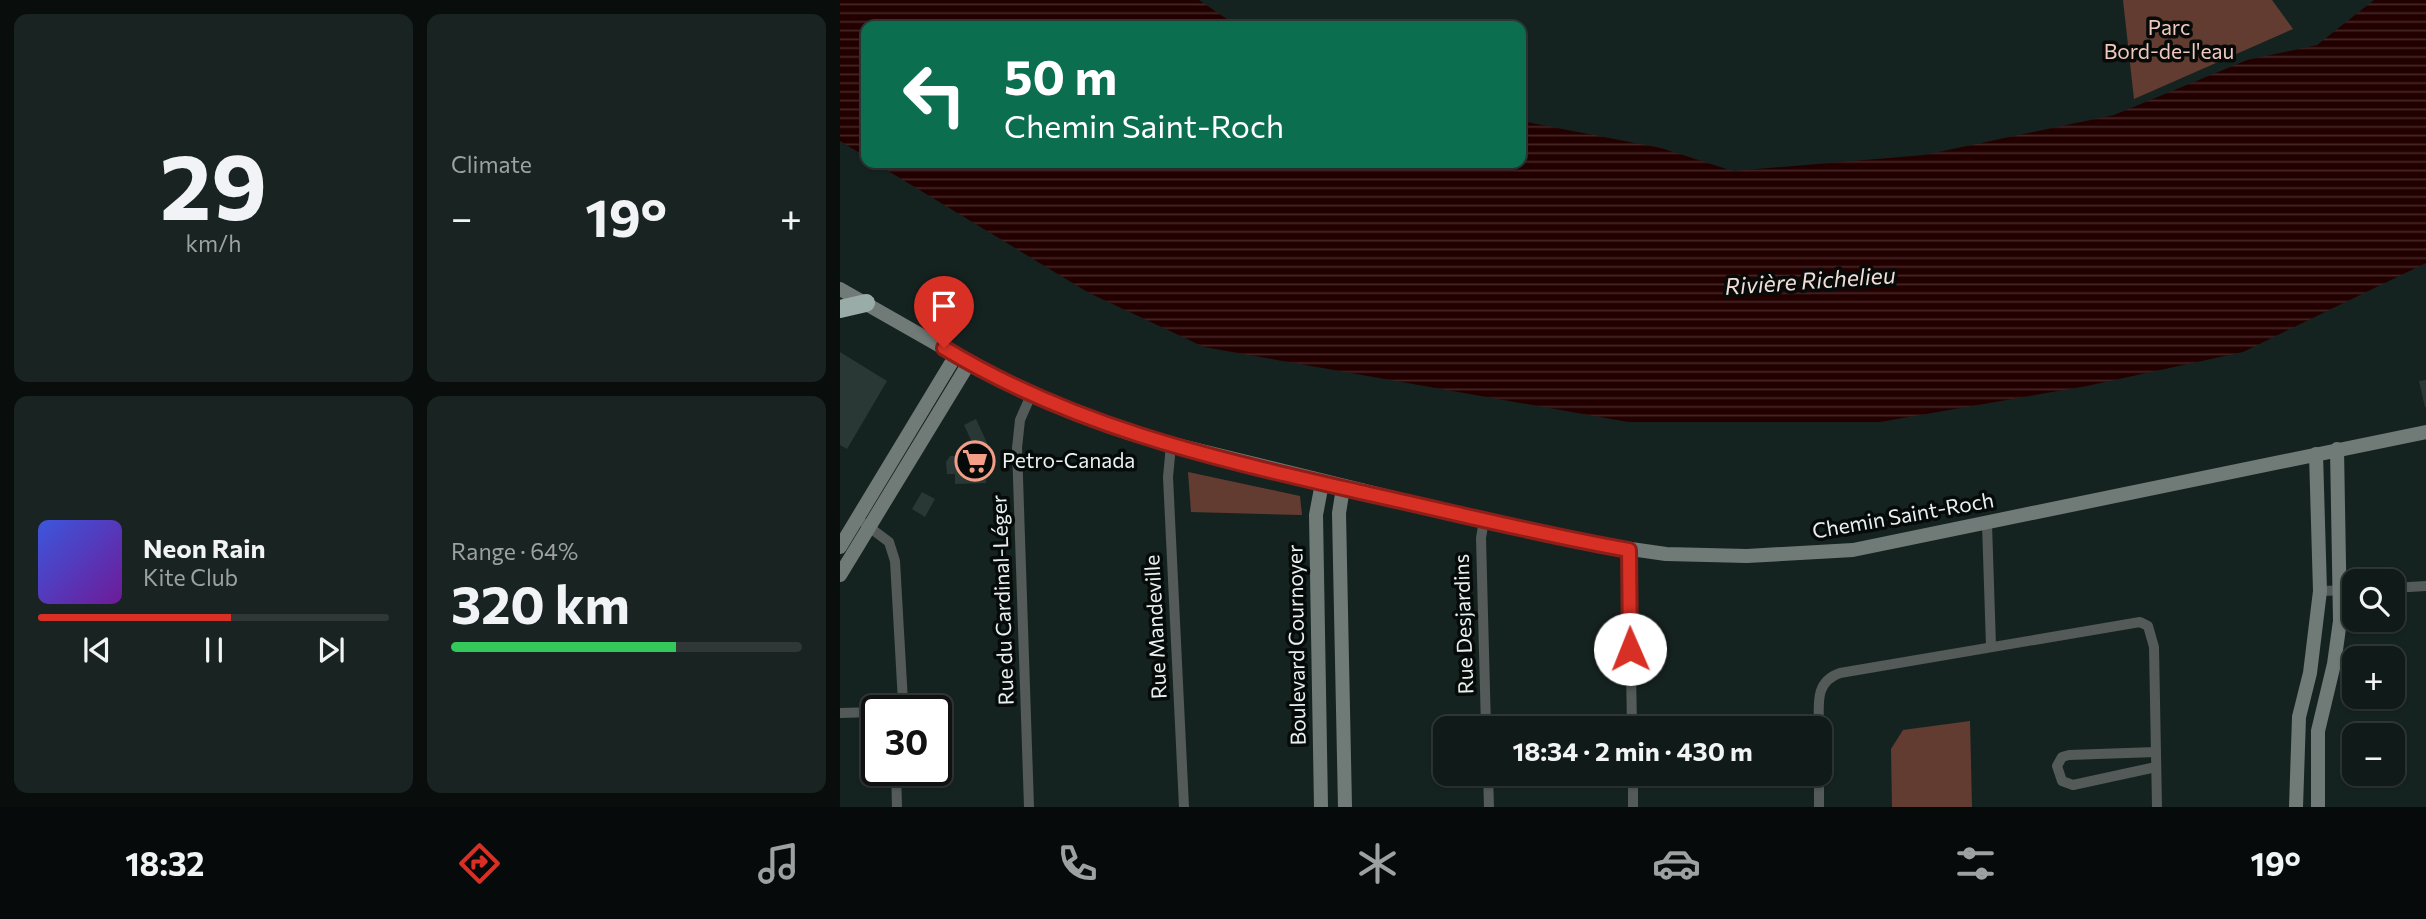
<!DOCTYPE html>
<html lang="en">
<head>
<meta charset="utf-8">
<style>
	body { margin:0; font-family:Commissioner,sans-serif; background:#192321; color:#f1f3f6; height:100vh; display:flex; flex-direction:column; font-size:26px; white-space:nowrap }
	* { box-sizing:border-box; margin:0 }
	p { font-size:23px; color:#9ca1a2 }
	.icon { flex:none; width:38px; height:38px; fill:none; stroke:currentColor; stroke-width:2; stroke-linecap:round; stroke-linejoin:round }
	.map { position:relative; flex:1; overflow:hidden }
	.panel { display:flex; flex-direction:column; gap:14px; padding:14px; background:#090e0d; width:840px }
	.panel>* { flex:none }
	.hud { position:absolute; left:21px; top:21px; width:665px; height:147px; border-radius:14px; box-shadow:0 2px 5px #0004,0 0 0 2px #303837; background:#0b6e4f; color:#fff; overflow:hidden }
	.fabs { position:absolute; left:1502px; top:569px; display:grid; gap:14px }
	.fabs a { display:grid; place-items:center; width:63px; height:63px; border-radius:14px; background:#101a18; box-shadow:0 2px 5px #0004,0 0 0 2px #303837; font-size:35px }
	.speed { position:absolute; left:21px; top:695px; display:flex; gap:14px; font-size:35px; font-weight:700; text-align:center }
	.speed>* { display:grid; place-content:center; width:91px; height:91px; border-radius:50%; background:#101a18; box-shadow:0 2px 5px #0004,0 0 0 2px #303837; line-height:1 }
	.speed .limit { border:4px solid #111; border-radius:10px; background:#fff; color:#111 }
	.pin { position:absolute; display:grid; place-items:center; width:60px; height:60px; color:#fff; margin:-72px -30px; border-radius:50% 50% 50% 0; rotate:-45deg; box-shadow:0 0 7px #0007 }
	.pin .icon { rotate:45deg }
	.me { position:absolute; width:77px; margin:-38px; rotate:359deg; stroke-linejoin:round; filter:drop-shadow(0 0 5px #0008) }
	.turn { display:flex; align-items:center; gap:24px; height:147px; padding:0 28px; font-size:32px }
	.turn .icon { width:91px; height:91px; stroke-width:2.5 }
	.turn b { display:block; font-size:49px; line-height:60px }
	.big { font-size:52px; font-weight:700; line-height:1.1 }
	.panel .card { flex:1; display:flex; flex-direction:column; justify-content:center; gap:10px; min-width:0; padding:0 24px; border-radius:14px; background:#192321 }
	.panel .dial { align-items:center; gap:0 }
	.dial b { font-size:91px; line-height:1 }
	.song { display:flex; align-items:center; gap:21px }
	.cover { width:84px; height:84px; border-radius:10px; background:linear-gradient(135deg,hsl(230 70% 55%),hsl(280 70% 35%)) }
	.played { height:7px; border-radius:4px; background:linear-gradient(90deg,#d93025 55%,#303837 55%) }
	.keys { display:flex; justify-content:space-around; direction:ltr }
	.heat { display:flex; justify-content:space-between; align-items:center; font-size:38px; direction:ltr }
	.charge { height:10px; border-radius:5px; background:linear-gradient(90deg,#34c759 64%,#303837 0) }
	.panel .tiles { flex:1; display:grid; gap:14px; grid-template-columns:repeat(2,1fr) }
	.trip { position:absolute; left:593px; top:716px; width:399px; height:70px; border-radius:14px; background:#101a18; box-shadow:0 2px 5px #0004,0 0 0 2px #303837; font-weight:700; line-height:70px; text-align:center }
	.tabs { display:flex; height:112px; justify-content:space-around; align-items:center; background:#060a0a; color:#9ca1a2 }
	.tabs .icon { width:49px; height:49px }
	.tabs .selected { color:#d93025 }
	.tabs b { font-size:32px; color:#f1f3f6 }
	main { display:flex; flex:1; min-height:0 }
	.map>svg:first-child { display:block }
	.park { fill:#633c31 }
	.water { fill:url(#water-rules) }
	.building { fill:#293834 }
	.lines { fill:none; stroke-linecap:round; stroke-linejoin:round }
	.street { stroke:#535a58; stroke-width:10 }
	.secondary { stroke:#707b78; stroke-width:14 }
	.highway { stroke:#9aaca7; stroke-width:18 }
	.route-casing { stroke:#8d1f18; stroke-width:18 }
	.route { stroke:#d93025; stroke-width:12 }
	.labels { text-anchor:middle; stroke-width:7; stroke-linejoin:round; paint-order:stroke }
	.park-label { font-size:21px; fill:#f2c8bd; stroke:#060b0a }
	.poi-label { font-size:21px; fill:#e8f1ef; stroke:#060b0a; text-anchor:start }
	.street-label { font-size:21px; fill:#e8f1ef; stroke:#060b0a }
	.water-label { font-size:23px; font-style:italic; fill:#f1dcd6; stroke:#060b0a }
</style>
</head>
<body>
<main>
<section class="panel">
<div class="tiles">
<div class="card dial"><b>29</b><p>km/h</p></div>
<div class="card"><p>Climate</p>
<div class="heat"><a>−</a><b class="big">19°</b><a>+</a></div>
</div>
<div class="card">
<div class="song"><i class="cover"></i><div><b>Neon Rain</b><p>Kite Club</p></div></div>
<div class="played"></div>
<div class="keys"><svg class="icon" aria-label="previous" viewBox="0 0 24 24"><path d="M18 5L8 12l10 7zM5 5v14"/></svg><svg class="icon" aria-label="pause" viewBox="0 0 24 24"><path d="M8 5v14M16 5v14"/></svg><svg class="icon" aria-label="next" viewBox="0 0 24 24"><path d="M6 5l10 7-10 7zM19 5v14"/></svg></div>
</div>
<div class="card"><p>Range · 64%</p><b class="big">320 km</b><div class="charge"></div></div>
</div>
</section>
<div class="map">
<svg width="1586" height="807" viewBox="0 0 1586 807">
	<defs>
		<pattern id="water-rules" width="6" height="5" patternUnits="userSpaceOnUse" patternTransform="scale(1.75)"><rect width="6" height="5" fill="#230000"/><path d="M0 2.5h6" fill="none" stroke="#432626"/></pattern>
	</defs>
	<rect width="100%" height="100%" fill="#152320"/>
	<g class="park">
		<polygon points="1283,0 1432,0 1453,29 1294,99"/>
		<polygon points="348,472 460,496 462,515 351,512"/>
		<polygon points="1130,721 1132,807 1052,807 1051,749 1063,730"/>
	</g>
	<g class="water">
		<polygon points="0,0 359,0 397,26 26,26 26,157 0,141"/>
		<polygon points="1534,0 1586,0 1586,263 1403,352 1247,386 1040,422 788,422 364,347 249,293 35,163 681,163 681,121 821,148 893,171 1084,155 1274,115 1407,60 1477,45"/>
	</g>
	<g class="building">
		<polygon points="0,352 47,381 7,449 0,445"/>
		<polygon points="1586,380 1586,407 1585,407 1579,381"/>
		<polygon points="136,419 148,445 136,451 124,425"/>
		<polygon points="145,455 146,483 115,484 115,474 107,474 106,462 110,456"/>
		<polygon points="82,492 95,499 85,517 72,509"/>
	</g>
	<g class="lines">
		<g class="street">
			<polyline points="331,445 328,477 344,807"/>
			<polyline points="644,520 641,538 646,728"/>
			<polyline points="25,524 49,542 55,561 63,702 56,710"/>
			<polyline points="1147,524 1151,646"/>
			<polyline points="789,549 792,728"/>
			<polyline points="1552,588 1586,586"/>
			<polyline points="1480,591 1514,590"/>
			<polyline points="0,713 37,712"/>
			<path d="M 979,728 C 979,705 974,682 1000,673 L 1300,622 L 1308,626 L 1314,647 L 1317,807"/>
			<polyline points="1316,752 1229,755 1222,757 1217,766 1222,781 1233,785 1316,767"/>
			<polyline points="56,770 57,807"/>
			<polyline points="648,774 649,807"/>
			<polyline points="793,774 793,807"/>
			<polyline points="979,774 979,807"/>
			<polyline points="189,807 177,448 180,420 191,395"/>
		</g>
		<g class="secondary">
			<polyline points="0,289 144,371 230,412 288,433 644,520 763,545 826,554 907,556 1013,550 1586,432"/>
			<polyline points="503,488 499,513 505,807"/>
			<polyline points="0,547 116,355"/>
			<polyline points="0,575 129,363"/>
			<polyline points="481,807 476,515 482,483"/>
			<polyline points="1456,807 1459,717 1470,673 1480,591 1476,454"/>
			<polyline points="1478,807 1478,731 1494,664 1500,621 1497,449"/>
		</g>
		<polyline class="highway" points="0,309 26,303"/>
	</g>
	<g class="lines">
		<g class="route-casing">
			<path id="route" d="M 104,348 C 237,429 378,459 529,494 C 616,513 702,535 789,550 L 790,649"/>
		</g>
		<use href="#route" class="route"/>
	</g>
	<defs>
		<g id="supermarket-ring" transform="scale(2.0125)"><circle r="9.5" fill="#060b0a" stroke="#f49e88" stroke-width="1.5"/><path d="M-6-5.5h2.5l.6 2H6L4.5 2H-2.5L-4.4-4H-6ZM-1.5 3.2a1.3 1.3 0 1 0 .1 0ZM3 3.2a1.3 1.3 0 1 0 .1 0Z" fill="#f49e88"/></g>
	</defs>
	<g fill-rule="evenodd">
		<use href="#supermarket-ring" x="135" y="461"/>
	</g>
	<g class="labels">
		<g class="park-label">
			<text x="1329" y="35">Parc<tspan x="1329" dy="24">Bord-de-l'eau</tspan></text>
		</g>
		<g class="poi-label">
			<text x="162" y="468">Petro-Canada</text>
		</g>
		<g class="street-label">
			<text transform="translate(1063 516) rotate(-10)" y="7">Chemin Saint-Roch</text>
			<text transform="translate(163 600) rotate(-92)" y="7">Rue du Cardinal-Léger</text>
			<text transform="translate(624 624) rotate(-92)" y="7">Rue Desjardins</text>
			<text transform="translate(316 627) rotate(-93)" y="7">Rue Mandeville</text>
			<text transform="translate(457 645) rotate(-91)" y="7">Boulevard Cournoyer</text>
		</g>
		<g class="water-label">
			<text transform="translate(970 281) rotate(-4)" y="8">Rivière Richelieu</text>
		</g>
	</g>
</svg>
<div class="fabs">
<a><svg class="icon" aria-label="search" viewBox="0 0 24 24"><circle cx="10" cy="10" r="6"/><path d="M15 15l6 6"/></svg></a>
<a>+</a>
<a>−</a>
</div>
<div class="speed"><div class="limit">30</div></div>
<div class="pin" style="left:104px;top:348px;background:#d93025"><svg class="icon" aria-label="arrive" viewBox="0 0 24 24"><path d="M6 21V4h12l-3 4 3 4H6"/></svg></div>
<svg class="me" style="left:790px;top:649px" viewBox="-20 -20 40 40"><circle r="19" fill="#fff"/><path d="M0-13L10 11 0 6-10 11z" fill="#d93025"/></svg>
<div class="trip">18:34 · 2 min · 430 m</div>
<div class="hud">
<div class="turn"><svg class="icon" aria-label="left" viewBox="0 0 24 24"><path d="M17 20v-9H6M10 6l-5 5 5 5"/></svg><div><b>50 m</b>Chemin Saint-Roch</div></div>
</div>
</div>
</main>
<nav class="tabs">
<b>18:32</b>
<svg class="icon selected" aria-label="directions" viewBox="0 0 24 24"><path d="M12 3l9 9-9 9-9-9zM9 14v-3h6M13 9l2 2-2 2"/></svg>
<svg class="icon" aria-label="music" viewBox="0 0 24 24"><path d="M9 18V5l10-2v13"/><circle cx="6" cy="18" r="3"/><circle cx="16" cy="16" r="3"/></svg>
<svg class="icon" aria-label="phone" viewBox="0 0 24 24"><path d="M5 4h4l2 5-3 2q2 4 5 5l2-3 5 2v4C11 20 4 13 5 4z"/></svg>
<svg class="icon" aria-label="climate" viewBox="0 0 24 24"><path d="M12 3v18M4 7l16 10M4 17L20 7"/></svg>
<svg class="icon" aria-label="car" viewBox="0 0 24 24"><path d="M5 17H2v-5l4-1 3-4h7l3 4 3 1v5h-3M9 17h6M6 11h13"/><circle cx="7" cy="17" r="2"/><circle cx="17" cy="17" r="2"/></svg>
<svg class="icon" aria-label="filters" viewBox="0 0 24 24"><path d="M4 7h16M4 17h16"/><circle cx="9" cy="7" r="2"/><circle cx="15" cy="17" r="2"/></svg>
<b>19°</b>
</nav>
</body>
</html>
